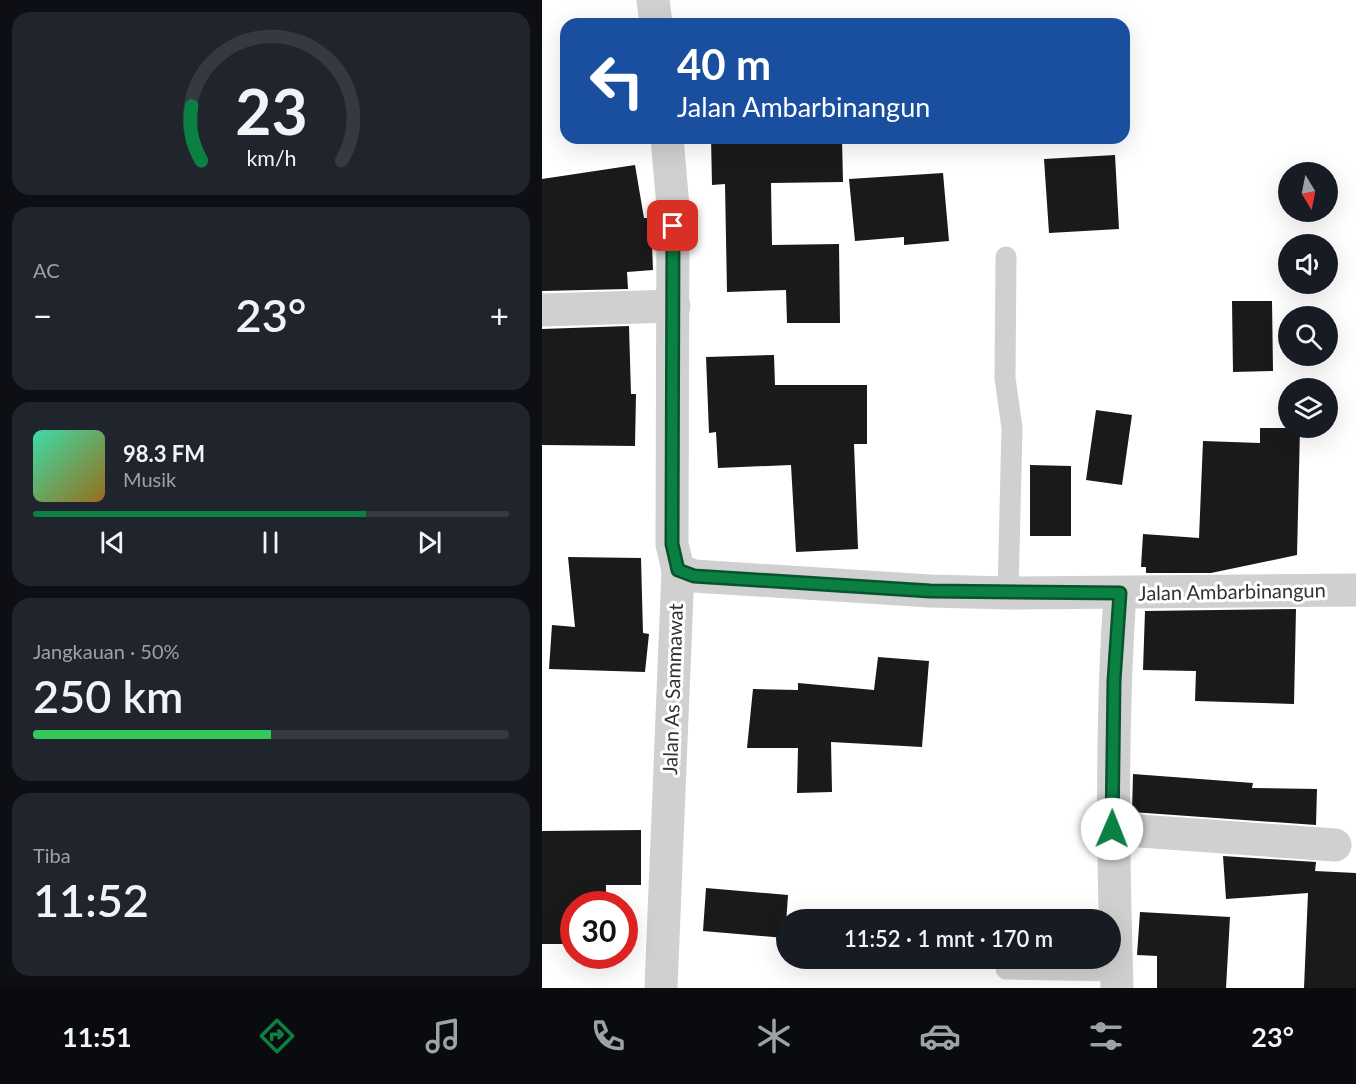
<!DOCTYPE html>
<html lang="id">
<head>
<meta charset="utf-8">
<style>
	body { margin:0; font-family:Lato,sans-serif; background:#20242c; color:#f1f3f6; height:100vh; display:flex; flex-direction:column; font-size:22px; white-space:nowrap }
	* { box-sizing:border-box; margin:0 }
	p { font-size:20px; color:#9ea1a6 }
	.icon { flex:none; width:33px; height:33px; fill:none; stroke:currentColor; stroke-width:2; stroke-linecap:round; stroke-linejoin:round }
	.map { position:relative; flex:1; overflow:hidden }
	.drawer { display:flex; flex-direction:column; gap:12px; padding:12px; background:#0d0f14; width:542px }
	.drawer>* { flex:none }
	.banner { position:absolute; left:18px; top:18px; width:570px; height:126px; border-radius:18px; box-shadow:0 6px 24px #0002; background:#1a4fa0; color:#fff; overflow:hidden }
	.needle { width:39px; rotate:170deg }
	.buttons { position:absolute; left:736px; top:162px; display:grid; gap:12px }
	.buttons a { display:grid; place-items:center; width:60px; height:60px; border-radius:50%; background:#171b24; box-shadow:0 6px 24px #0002; font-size:30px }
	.speed { position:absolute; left:18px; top:891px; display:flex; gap:12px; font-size:30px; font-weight:700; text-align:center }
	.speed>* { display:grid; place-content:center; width:78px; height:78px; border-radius:50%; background:#171b24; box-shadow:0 6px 24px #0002; line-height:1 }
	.speed .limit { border:9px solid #d22; background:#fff; color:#111 }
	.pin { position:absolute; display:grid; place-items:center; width:51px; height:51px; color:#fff; margin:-26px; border-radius:12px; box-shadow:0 3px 9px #0006 }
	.me { position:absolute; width:66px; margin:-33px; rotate:1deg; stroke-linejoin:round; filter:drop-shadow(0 0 4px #0008) }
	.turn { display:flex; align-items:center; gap:21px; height:126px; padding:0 18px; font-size:27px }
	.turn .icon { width:78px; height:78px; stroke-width:2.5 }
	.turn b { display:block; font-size:42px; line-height:51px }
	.big { font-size:45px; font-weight:600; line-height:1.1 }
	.drawer .card { flex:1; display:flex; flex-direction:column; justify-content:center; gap:9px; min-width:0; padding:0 21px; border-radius:18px; background:#20242c }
	.drawer .dial { align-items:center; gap:0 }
	.dial svg { height:156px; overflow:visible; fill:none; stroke:#363941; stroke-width:7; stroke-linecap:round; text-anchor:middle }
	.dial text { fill:#f1f3f6; stroke:none }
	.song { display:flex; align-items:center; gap:18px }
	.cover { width:72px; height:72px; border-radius:9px; background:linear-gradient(135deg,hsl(160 70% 55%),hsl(40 70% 35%)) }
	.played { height:6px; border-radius:3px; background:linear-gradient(90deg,#0b8043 70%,#363941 70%) }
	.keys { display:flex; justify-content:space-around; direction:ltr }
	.heat { display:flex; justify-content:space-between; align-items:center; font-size:33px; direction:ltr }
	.charge { height:9px; border-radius:4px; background:linear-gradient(90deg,#34c759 50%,#363941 0) }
	.trip { position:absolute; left:234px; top:909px; width:345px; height:60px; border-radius:30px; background:#171b24; box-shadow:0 6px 24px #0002; font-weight:600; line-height:60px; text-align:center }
	.tabs { display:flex; height:96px; justify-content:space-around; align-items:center; background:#090b0e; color:#9ea1a6 }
	.tabs .icon { width:42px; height:42px }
	.tabs .current { color:#0b8043 }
	.tabs b { font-size:27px; color:#f1f3f6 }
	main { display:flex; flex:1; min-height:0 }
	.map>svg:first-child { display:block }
	.building { fill:#1a1a1a }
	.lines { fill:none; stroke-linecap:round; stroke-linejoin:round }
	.service { stroke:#d0d0d0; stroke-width:21 }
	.minor { stroke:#d0d0d0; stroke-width:33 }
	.route-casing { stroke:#07532c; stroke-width:15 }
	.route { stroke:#0b8043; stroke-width:10 }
	.labels { text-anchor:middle; stroke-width:6; stroke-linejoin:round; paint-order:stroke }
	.street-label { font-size:20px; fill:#333; stroke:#fff }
</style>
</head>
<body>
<main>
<section class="drawer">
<div class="card dial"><svg viewBox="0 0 100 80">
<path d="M14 69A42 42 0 1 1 86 69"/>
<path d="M14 69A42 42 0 0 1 9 41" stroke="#0b8043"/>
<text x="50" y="56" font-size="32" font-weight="700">23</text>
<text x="50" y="72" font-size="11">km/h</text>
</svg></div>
<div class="card"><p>AC</p>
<div class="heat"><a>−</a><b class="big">23°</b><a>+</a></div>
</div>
<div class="card">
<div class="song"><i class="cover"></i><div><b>98.3 FM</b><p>Musik</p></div></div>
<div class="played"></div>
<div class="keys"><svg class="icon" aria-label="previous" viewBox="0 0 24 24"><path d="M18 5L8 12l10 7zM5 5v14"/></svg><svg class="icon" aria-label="pause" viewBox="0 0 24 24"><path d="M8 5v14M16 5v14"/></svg><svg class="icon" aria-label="next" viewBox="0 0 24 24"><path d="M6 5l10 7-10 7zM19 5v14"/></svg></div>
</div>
<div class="card"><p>Jangkauan · 50%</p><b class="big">250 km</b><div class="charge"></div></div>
<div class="card"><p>Tiba</p><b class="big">11:52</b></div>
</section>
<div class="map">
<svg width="815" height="988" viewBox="0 0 815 988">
	<rect width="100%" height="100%" fill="#fff"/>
	<g class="building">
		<polygon points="169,138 300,138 301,182 229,183 230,245 297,244 298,323 245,323 244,290 185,292 183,184 170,185"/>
		<polygon points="573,155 577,229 507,233 502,159"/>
		<polygon points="93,165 102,218 109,218 111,270 85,272 86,289 0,291 0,179"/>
		<polygon points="401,173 407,241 362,245 362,237 313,241 307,179"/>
		<polygon points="690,301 730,301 731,371 691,372"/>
		<polygon points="87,326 89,394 94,394 93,446 0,445 0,329"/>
		<polygon points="232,355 233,385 325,385 325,444 312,444 316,549 254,552 249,465 176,468 174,432 167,433 164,357"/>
		<polygon points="554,410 590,415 580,485 544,480"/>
		<polygon points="718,428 758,428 755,555 669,573 604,573 604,567 599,567 601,534 657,538 661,441 718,443"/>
		<polygon points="488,465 529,466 529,536 488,536"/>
		<polygon points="26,557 99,558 101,633 107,634 103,672 7,669 10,625 33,627"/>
		<polygon points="754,609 752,704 653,701 654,671 601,670 603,611"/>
		<polygon points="336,657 387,661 380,747 289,742 290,792 255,793 256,748 205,748 211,689 256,690 256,683 332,690"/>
		<polygon points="591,774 711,783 710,788 775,789 774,825 590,812"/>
		<polygon points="99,830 99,885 64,885 64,904 32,904 32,944 0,944 0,831"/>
		<polygon points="681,856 774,862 773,871 815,873 815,988 762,988 766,893 684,899"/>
		<polygon points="164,888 246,895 243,938 161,931"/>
		<polygon points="598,912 688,917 684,988 615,988 615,956 595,955"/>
	</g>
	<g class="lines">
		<g class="service">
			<polyline points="464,257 463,378 470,428 466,593"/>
			<polyline points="464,969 575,971"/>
		</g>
		<g class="minor">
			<polyline points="111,0 114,24"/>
			<polyline points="0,310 132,306"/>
			<polyline points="136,570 152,576 388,591 466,593 815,590"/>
			<polyline points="570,829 793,845"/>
			<polyline points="119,988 136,570 130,544 131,207 125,138"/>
			<path d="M 575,988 C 571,856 569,725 578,593"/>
		</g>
	</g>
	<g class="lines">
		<g class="route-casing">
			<polyline id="route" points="131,226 130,544 136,570 152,576 388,591 578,593 572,681 570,829"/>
		</g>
		<use href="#route" class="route"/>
	</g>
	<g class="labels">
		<g class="street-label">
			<text transform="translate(690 592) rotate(-1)" y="7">Jalan Ambarbinangun</text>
			<text transform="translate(131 689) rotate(-88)" y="7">Jalan As Sammawat</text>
		</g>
	</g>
</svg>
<div class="buttons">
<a><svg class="needle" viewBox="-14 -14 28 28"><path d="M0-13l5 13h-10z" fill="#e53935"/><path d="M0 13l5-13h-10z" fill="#9ea1a6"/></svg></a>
<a><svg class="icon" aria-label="sound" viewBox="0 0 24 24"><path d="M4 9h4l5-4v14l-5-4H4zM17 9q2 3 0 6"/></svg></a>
<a><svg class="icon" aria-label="search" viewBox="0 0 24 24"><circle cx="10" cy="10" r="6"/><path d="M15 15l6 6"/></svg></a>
<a><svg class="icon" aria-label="layers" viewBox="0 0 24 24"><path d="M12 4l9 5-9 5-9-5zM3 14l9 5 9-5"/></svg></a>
</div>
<div class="speed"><div class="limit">30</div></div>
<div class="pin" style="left:131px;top:226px;background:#d93025"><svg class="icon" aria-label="arrive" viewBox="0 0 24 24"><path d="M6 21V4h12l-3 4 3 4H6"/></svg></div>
<svg class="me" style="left:570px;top:829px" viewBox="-20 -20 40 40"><circle r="19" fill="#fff"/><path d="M0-13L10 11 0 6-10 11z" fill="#0b8043"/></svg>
<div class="trip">11:52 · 1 mnt · 170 m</div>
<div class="banner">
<div class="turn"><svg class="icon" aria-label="left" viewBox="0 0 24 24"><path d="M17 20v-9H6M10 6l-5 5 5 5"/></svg><div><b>40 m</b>Jalan Ambarbinangun</div></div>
</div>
</div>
</main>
<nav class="tabs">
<b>11:51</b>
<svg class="icon current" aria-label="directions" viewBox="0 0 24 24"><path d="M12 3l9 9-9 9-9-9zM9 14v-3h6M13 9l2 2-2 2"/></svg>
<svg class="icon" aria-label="music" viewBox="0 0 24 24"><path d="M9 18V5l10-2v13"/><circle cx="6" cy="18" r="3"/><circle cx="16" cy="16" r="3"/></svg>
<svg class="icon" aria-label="phone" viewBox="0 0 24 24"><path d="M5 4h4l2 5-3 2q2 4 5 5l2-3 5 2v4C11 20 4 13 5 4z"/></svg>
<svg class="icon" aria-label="climate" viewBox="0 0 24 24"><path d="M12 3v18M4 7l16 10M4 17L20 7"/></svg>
<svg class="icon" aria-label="car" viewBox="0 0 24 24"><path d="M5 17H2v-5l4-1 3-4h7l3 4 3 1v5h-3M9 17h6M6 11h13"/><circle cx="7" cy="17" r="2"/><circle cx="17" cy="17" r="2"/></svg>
<svg class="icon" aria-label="filters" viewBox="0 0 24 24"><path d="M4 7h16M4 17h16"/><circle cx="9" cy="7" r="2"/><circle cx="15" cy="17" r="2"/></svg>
<b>23°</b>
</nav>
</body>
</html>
